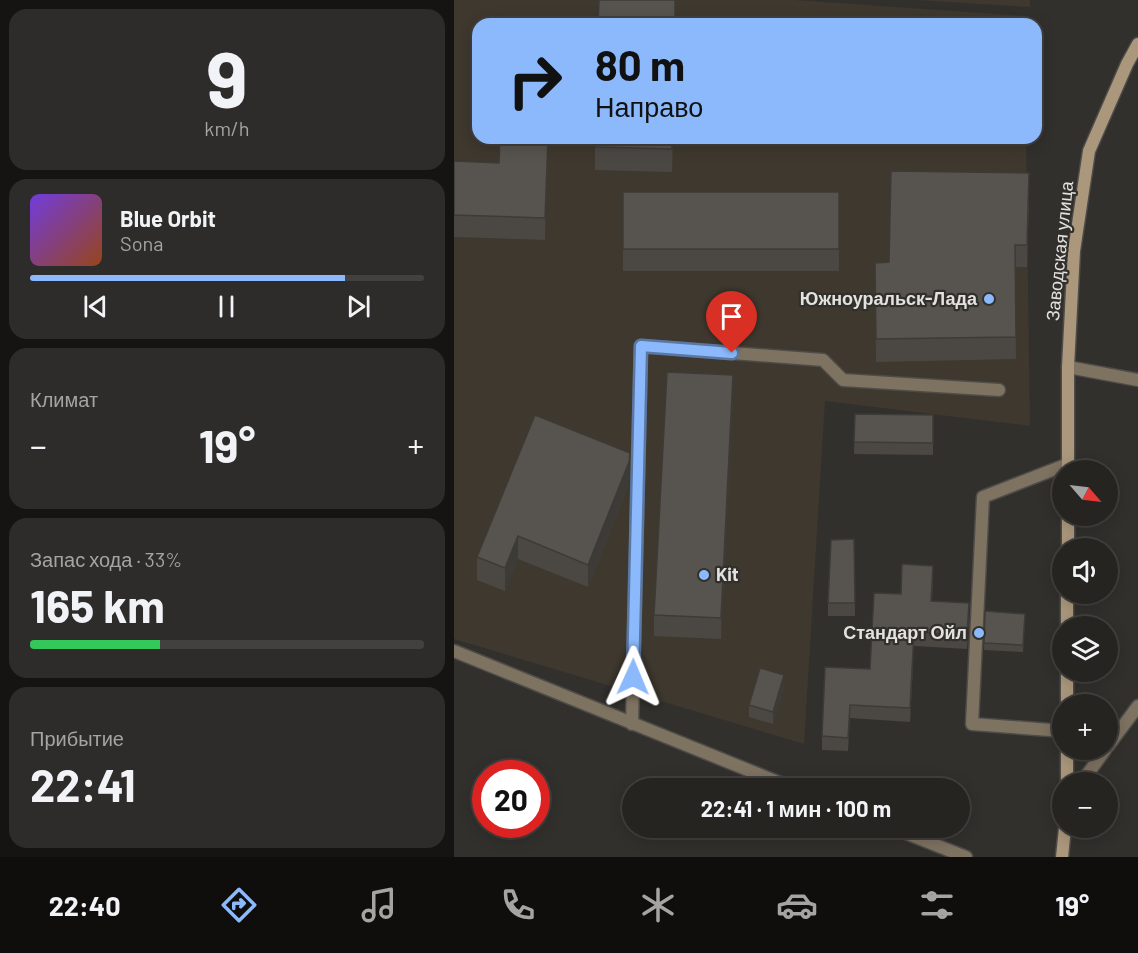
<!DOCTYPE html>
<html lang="ru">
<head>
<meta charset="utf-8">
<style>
	body { margin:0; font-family:Barlow,sans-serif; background:#2e2c2a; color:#f1f3f6; height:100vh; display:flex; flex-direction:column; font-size:22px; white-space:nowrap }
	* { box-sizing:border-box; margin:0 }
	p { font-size:20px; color:#a4a4a5 }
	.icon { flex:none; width:33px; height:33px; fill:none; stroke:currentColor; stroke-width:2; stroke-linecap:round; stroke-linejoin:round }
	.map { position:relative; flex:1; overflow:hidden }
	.panel { display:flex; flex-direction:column; gap:9px; padding:9px; background:#151412; width:454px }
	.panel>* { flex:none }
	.top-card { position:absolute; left:18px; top:18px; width:570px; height:126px; border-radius:18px; box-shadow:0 3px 15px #0003,0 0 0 2px #42413f; background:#8cb9fc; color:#111; overflow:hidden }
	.needle { width:39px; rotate:118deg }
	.controls { position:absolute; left:598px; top:460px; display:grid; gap:12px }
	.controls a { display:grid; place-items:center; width:66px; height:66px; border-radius:50%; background:#262421; box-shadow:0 3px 15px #0003,0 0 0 2px #42413f; font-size:30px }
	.speed { position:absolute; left:18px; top:760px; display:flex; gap:12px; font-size:30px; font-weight:700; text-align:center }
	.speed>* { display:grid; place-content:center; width:78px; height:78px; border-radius:50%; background:#262421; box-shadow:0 3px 15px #0003,0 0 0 2px #42413f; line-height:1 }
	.speed .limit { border:9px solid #d22; background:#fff; color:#111 }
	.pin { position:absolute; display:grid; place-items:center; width:51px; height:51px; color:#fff; margin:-62px -26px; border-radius:50% 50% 50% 0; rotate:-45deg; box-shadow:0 0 6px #0007 }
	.pin .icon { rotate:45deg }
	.me { position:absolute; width:66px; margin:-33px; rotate:1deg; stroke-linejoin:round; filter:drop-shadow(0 0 4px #0008) }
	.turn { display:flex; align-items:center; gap:21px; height:126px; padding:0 24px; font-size:27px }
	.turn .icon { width:78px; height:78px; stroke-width:2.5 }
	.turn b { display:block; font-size:42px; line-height:51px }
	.big { font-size:45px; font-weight:700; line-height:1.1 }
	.panel .card { flex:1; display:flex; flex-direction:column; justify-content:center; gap:9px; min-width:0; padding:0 21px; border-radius:18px; background:#2e2c2a }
	.panel .dial { align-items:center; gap:0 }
	.dial b { font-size:78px; line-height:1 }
	.song { display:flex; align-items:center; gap:18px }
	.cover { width:72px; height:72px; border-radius:9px; background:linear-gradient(135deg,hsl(260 70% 55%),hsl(20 70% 35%)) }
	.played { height:6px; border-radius:3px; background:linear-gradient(90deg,#8cb9fc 80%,#42413f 80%) }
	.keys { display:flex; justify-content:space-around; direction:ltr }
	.heat { display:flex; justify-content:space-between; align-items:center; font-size:33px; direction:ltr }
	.charge { height:9px; border-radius:4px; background:linear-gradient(90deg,#34c759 33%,#42413f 0) }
	.trip { position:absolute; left:168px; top:778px; width:348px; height:60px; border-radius:30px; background:#262421; box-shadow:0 3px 15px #0003,0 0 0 2px #42413f; font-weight:700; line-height:60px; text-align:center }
	.tab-bar { display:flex; height:96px; justify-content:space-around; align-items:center; background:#0f0e0d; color:#a4a4a5 }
	.tab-bar .icon { width:42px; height:42px }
	.tab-bar .current { color:#8cb9fc }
	.tab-bar b { font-size:27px; color:#f1f3f6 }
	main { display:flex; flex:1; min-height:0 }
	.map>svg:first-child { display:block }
	.built { fill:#3e382e }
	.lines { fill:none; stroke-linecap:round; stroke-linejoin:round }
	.lane-casing { stroke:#4e4c49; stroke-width:15 }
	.secondary-casing { stroke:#4e4c49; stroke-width:15 }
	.lane { stroke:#7e7261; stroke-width:12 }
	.secondary { stroke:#aa977c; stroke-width:12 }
	.wall { fill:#4b4844 }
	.shaded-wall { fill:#3d3b37 }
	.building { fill:#57544f; stroke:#3d3b37; stroke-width:1.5 }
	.route-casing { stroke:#5b78a4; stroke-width:15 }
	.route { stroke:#8cb9fc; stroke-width:10 }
	.poi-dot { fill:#8cb9fc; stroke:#32302c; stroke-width:2 }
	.labels { text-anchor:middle; stroke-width:4.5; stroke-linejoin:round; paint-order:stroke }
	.street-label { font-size:18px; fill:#e3e2df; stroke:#32302c }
	.poi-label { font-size:18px; font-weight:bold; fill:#e3e2df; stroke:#32302c; text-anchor:end }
</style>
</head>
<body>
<main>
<section class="panel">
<div class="card dial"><b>9</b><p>km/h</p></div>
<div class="card">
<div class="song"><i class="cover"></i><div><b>Blue Orbit</b><p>Sona</p></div></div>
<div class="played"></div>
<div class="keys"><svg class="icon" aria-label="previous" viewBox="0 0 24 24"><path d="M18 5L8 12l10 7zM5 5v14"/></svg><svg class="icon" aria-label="pause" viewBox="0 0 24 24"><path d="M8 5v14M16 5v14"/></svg><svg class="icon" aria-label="next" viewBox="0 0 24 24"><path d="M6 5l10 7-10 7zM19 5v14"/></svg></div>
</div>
<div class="card"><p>Климат</p>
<div class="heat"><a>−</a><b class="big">19°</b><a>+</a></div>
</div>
<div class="card"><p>Запас хода · 33%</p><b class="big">165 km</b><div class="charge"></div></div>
<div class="card"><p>Прибытие</p><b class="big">22:41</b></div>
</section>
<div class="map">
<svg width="684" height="857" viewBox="0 0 684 857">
	<rect width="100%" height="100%" fill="#32302c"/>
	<g class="built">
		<polygon points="0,0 341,0 571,16 571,24 24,24 24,138 572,138 576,426 371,401 350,744 0,639"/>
		<polygon points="463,0 576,0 576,7"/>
	</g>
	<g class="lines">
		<g class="lane-casing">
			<g id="lane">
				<polyline points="614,367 684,380"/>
				<polyline points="0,651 341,789"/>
				<polyline points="178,724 187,346 369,360 389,380 545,390"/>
				<polyline points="609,731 518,724 529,497 614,464"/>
				<polyline points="654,746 684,706"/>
				<polyline points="627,783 651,750"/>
				<polyline points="439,828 512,857"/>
			</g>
		</g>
		<g class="secondary-casing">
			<g id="secondary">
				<polyline points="614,471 614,367 620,251 635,151 673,64 684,44"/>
				<polyline points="614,549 614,516"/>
				<polyline points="613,627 613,594"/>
				<polyline points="613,705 613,672"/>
				<polyline points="613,783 613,750"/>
				<polyline points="608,857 611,828"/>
			</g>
		</g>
		<use href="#lane" class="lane"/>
		<use href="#secondary" class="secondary"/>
	</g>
	<g class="wall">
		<polygon points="141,138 219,138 218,172 141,170"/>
		<polygon points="94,159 91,240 0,237 0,161 45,163"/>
		<rect x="169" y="192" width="216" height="79"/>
		<polygon points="575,196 573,267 561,267 562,359 422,362 421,263 435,262"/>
		<polygon points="279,396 267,639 200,636 200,615"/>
		<polygon points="401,414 479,415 479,455 400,454"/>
		<polygon points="81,415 175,484 134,587 64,559 51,591 23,580 23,557"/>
		<polygon points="400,539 401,616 374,616 374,603"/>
		<polygon points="479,580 478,601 515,617 513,649 460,646 456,722 396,718 394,751 368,750 368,736"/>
		<polygon points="531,611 571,614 569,652 530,650"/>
		<polygon points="330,688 319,724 295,717 295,705"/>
	</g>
	<g class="shaded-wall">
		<polygon points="94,138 94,159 91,240 91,218"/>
		<polygon points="279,375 279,396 267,639 267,618"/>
		<polygon points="176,453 175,484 134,587 134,565"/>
		<polygon points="64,536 64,559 51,591 51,568"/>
		<polygon points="460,632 460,646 456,722 456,708"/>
		<polygon points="330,675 330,688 319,724 319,712"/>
	</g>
	<g class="building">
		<polygon points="145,0 221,0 221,24 144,24"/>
		<polygon points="46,138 94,138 91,218 0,215 0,161 45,163"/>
		<polygon points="141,138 218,138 218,149 141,147"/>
		<polygon points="437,171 575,173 573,245 561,245 562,337 422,339 421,263 435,262"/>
		<rect x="169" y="192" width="216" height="57"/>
		<polygon points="213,372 279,375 267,618 200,615"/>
		<polygon points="401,414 479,415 479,443 400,442"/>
		<polygon points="81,415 176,453 175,462 134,565 64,536 51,568 23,557"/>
		<polygon points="400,539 401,603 374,603 377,540"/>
		<polygon points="448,564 479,566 477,601 515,603 513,635 460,632 456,708 396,705 394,738 368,736 371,667 416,669 420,593 447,594"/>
		<polygon points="531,611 571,614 569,645 530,643"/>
		<polygon points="306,668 330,675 319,712 295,705"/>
	</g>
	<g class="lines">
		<g class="route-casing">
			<polyline id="route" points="179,677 187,346 278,353"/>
		</g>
		<use href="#route" class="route"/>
	</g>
	<g class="poi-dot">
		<circle cx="535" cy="299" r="6"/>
		<circle cx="250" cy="575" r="6"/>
		<circle cx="525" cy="633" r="6"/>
	</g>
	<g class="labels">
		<g class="street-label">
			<text transform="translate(606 251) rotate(-84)" y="6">Заводская улица</text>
		</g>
		<g class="poi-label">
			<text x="523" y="305">Южноуральск-Лада</text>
			<text x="262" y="581" text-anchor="start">Kit</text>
			<text x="513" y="639">Стандарт Ойл</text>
		</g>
	</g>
</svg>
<div class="controls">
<a><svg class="needle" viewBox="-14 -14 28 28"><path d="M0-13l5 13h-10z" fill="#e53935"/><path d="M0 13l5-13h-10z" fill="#a4a4a5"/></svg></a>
<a><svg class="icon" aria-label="sound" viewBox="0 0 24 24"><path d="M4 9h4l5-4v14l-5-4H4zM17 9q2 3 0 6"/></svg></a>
<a><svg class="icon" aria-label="layers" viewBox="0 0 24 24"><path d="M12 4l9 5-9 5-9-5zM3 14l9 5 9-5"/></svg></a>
<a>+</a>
<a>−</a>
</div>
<div class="speed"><div class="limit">20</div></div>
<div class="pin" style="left:278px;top:353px;background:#d93025"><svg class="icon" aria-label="arrive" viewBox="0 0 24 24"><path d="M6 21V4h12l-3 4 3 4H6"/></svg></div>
<svg class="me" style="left:179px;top:677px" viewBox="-20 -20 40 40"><path d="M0-17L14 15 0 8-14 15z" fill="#8cb9fc" stroke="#fff" stroke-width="4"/></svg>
<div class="trip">22:41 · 1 мин · 100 m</div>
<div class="top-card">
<div class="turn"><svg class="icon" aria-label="right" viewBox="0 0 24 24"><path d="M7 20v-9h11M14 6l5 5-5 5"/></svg><div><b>80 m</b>Направо</div></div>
</div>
</div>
</main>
<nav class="tab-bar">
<b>22:40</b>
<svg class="icon current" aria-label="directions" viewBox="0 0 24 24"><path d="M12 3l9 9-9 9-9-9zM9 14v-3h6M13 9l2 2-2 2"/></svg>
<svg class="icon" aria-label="music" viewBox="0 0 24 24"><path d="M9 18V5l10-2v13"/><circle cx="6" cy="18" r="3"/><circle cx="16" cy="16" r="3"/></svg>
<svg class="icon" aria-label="phone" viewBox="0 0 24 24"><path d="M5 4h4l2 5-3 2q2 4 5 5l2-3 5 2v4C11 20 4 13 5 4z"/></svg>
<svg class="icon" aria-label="climate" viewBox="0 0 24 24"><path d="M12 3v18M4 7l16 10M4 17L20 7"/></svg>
<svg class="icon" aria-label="car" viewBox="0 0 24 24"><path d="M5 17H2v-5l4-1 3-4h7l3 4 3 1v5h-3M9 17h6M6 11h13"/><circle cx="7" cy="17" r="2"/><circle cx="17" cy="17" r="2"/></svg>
<svg class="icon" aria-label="filters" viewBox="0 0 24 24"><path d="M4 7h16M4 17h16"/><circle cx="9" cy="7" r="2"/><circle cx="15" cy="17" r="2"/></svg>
<b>19°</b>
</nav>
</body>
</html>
